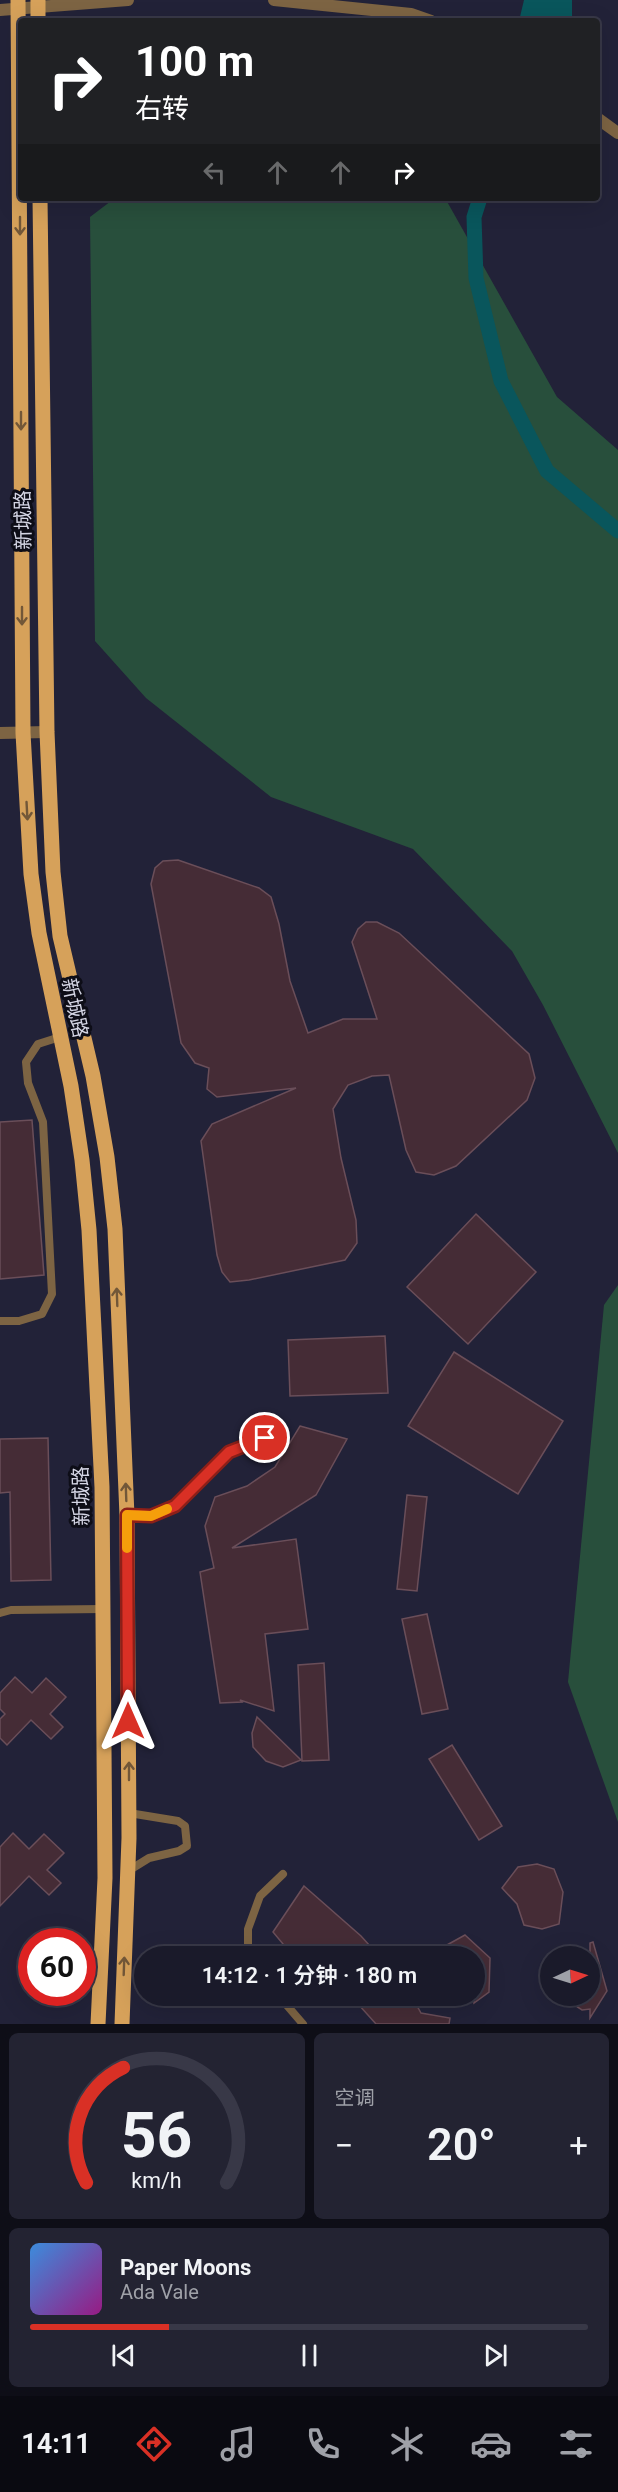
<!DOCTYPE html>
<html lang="zh">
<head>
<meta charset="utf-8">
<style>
	body { margin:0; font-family:Roboto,"Noto Sans SC",sans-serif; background:#232332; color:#f1f3f6; height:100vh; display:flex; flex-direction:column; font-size:22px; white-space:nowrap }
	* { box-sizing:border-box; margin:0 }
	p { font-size:20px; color:#9fa1a8 }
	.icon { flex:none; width:33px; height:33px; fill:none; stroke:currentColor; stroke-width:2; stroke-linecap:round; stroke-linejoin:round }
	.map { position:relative; height:2024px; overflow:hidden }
	.details { display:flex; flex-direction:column; gap:9px; padding:9px; background:#0e0e17; flex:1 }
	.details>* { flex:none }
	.top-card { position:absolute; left:18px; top:18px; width:582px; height:183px; border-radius:6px; box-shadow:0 6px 24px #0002,0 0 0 2px #383847; background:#202124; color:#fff; overflow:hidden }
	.needle { width:39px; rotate:86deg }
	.fabs { position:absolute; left:540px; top:1946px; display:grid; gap:12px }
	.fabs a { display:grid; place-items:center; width:60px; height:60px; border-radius:50%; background:#1a1a2a; box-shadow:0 6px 24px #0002,0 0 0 2px #383847; font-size:30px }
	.speed { position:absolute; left:18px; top:1928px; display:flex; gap:12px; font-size:30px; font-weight:700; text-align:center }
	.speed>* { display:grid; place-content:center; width:78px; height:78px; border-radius:50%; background:#1a1a2a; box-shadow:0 6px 24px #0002,0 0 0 2px #383847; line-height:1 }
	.speed .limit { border:9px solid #d22; background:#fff; color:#111 }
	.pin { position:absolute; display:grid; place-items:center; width:51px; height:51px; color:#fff; margin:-26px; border:3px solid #fff; border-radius:50%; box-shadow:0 2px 6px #0007 }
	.me { position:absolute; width:66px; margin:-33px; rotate:0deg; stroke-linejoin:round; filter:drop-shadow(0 0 4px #0008) }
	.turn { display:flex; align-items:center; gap:21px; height:126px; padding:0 18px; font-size:27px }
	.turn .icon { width:78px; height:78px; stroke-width:2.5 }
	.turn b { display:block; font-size:42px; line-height:51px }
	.lanes { display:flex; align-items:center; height:57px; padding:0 18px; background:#0003; justify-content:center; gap:30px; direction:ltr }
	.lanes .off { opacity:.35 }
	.big { font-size:45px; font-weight:600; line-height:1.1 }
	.details .tile { flex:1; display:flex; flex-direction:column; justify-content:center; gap:9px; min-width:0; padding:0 21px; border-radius:9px; background:#232332 }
	.details .dial { align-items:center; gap:0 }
	.dial svg { height:156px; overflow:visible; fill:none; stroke:#383847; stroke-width:7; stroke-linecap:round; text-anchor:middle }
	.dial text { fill:#f1f3f6; stroke:none }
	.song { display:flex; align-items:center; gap:18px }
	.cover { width:72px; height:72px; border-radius:9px; background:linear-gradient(135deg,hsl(210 70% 55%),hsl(310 70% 35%)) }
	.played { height:6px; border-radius:3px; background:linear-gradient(90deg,#d93025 25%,#383847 25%) }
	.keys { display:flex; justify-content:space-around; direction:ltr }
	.heat { display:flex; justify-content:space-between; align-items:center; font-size:33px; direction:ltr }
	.details .tiles { flex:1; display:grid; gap:9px; grid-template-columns:1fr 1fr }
	.tile:last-child { grid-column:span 2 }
	.trip { position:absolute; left:134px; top:1946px; width:351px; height:60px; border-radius:30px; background:#1a1a2a; box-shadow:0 6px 24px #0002,0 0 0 2px #383847; font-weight:600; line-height:60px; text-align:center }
	.dock { display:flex; height:96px; justify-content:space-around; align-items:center; background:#0a0a11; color:#9fa1a8 }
	.dock .icon { width:42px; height:42px }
	.dock .selected { color:#d93025 }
	.dock b { font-size:27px; color:#f1f3f6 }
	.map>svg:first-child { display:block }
	.green { fill:#284f3c }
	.water { fill:#09565c }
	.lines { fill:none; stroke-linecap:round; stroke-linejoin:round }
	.canal { stroke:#09565c; stroke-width:15 }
	.building { fill:#452c36; stroke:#6a4e59; stroke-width:1.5 }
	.service { stroke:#7d6443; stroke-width:8 }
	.minor { stroke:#7d6443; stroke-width:12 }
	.primary { stroke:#d6a15a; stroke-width:15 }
	.oneway { stroke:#725738 }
	.route-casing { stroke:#8d1f18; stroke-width:15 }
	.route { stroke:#d93025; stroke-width:10 }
	.slow { stroke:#f59e0b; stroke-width:10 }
	.labels { text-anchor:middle; stroke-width:6; stroke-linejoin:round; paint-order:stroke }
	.street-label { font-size:20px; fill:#d4d5e4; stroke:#0d0d17 }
</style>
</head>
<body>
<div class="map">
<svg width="618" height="2024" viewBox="0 0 618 2024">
	<rect width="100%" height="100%" fill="#222238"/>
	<g class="green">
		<polygon points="115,198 445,198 557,397 618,450 618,1153 543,1005 512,951 413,849 271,797 146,698 95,641 90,217"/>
		<polygon points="618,1285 618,1822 568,1682 604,1305"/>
	</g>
	<polygon class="water" points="524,0 572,0 572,21 519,21"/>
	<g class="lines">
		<polyline class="canal" points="480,198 474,217 476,278 501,381 547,471 618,531"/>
	</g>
	<g class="building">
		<polygon points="178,860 259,888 271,897 279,924 290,981 308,1033 343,1019 377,1019 352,942 358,929 366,922 377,922 399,933 529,1054 535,1078 527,1100 456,1166 434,1175 416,1172 406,1150 389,1075 372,1076 348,1085 333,1109 341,1158 356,1220 357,1243 345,1260 249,1280 230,1282 222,1272 217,1255 201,1141 212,1124 296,1088 217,1097 207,1089 209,1068 195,1063 181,1043 151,884 155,868 163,861"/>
		<polygon points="32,1120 44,1275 0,1279 0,1122"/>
		<polygon points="476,1214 536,1272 468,1344 407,1287"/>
		<polygon points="385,1336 388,1393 290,1396 288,1340"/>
		<polygon points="454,1352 563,1421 518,1494 408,1426"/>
		<polygon points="300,1426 347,1439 316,1495 232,1548 296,1539 308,1629 265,1634 274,1711 240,1700 242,1702 220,1703 200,1572 214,1568 205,1526 215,1497 247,1486 275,1467"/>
		<polygon points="48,1438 51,1580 11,1581 10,1492 0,1493 0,1439"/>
		<polygon points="407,1495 427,1497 417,1591 397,1589"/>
		<polygon points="427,1614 448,1709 422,1714 402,1619"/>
		<polygon points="324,1663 329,1760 302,1761 298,1665"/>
		<polygon points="15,1677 32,1693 46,1678 66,1697 50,1714 63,1727 51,1739 31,1720 7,1745 0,1738 0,1719 5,1714 0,1709 0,1693"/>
		<polygon points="257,1717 301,1760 283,1767 266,1761 253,1747 252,1733"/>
		<polygon points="452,1745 502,1826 479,1840 429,1759"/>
		<polygon points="13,1833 29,1849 44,1834 64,1853 47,1870 61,1883 49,1895 29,1876 0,1906 0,1847"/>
		<polygon points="537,1864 554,1869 563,1892 559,1924 542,1929 524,1925 517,1904 502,1888 518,1867"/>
		<polygon points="304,1886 361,1936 379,1956 293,1956 273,1932"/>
		<polygon points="465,1935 490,1958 489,1992 474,2003 474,1956 427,1956"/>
		<polygon points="593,1942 607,1991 590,2018 590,2009 582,2010 559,1995 590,1995 590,1943"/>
		<polygon points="350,1995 411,1995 421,2013 450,2018 449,2024 376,2024"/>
	</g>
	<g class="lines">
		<g class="service">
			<polyline points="0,1321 19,1321 42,1314 52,1294 43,1122 28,1083 26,1062 38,1044 60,1037"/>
			<polyline points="127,1516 151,1516 175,1506 229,1452 265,1438"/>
			<polyline points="0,1613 11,1610 103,1609"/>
			<polyline points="128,1871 149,1858 179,1851 187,1846 185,1826 178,1821 129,1813"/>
			<polyline points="248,1956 248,1929 260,1896 283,1874"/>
			<polyline points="278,1995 303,2024"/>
		</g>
		<g class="minor">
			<polyline points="274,0 411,14 431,21"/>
			<polyline points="0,10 128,0"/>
			<polyline points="597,118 618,133"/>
			<polyline points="0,733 47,732"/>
		</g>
		<g class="primary">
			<polyline points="18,0 23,733 31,874 39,933 71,1086 82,1160 89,1230 102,1487 105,1878 98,2024"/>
			<polyline points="38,0 38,21"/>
			<polyline points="40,198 47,732 53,872 60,936 93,1076 107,1157 115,1229 127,1516 129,1838 122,2024"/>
		</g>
	</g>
	<defs><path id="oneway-shaft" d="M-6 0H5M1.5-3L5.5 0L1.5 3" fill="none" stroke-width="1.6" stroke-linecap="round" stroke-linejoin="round" transform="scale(1.5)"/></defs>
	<g class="oneway">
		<use href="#oneway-shaft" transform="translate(20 226) rotate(90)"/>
		<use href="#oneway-shaft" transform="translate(21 421) rotate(90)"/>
		<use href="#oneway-shaft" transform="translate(22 616) rotate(90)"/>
		<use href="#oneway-shaft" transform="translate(27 811) rotate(87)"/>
		<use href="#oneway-shaft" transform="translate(117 1297) rotate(-92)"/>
		<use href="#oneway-shaft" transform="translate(126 1492) rotate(-92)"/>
		<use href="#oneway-shaft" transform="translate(129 1771) rotate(-90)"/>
		<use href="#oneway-shaft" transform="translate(124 1966) rotate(-88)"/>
	</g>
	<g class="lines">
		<g class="route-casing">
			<polyline id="route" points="128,1721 127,1515 151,1516 175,1506 229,1452 265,1438"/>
		</g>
		<use href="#route" class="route"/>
		<polyline class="slow" points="127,1548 127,1515 151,1516 167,1509"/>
	</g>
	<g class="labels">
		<g class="street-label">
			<text transform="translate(23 520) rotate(-91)" y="7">新城路</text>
			<text transform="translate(75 1008) rotate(78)" y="7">新城路</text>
			<text transform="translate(81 1496) rotate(-91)" y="7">新城路</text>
		</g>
	</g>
</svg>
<div class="fabs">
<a><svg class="needle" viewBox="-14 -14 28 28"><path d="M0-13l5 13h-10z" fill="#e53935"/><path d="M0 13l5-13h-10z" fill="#9fa1a8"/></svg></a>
</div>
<div class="speed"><div class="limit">60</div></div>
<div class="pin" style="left:265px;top:1438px;background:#d93025"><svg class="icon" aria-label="arrive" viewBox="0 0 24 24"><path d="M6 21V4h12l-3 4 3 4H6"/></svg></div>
<svg class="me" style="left:128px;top:1721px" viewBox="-20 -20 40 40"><path d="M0-17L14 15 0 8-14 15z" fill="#d93025" stroke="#fff" stroke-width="4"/></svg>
<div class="trip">14:12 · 1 分钟 · 180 m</div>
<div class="top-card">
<div class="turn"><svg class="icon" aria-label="right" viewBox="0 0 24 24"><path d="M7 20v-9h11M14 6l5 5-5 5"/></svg><div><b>100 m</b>右转</div></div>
<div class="lanes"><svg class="icon off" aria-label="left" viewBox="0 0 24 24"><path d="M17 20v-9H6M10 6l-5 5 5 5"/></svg><svg class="icon off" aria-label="ahead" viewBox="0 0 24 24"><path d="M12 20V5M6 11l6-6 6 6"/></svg><svg class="icon off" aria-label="ahead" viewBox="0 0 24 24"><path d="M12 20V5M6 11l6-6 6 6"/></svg><svg class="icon" aria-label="right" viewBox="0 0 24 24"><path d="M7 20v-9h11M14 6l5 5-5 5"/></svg></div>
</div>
</div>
<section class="details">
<div class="tiles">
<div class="tile dial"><svg viewBox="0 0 100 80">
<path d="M14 69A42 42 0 1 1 86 69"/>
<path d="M14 69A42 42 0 0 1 33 10" stroke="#d93025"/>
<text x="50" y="56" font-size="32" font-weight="700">56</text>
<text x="50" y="72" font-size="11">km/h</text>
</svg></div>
<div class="tile"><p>空调</p>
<div class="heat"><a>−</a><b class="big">20°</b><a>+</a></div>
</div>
<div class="tile">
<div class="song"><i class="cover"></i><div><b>Paper Moons</b><p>Ada Vale</p></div></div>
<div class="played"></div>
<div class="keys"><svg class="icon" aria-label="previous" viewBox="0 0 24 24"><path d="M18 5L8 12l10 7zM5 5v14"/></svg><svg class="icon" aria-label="pause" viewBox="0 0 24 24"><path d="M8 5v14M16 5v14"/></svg><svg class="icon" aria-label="next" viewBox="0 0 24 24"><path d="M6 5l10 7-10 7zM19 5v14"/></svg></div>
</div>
</div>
</section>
<nav class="dock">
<b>14:11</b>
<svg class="icon selected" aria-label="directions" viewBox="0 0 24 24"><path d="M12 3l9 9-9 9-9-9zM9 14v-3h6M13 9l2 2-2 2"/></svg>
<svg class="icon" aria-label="music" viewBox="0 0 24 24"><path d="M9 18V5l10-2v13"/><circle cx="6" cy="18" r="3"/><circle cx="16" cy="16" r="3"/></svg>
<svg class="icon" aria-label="phone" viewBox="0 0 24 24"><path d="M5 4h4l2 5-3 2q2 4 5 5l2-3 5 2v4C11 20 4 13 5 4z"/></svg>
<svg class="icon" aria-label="climate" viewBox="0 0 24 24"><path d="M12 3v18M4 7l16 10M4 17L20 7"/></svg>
<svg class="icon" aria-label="car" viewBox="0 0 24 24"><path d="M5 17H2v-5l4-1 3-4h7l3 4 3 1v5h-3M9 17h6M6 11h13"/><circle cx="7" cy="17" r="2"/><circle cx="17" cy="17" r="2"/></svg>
<svg class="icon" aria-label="filters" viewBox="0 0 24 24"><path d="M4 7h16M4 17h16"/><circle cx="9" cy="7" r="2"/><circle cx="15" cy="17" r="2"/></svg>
</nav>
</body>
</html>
